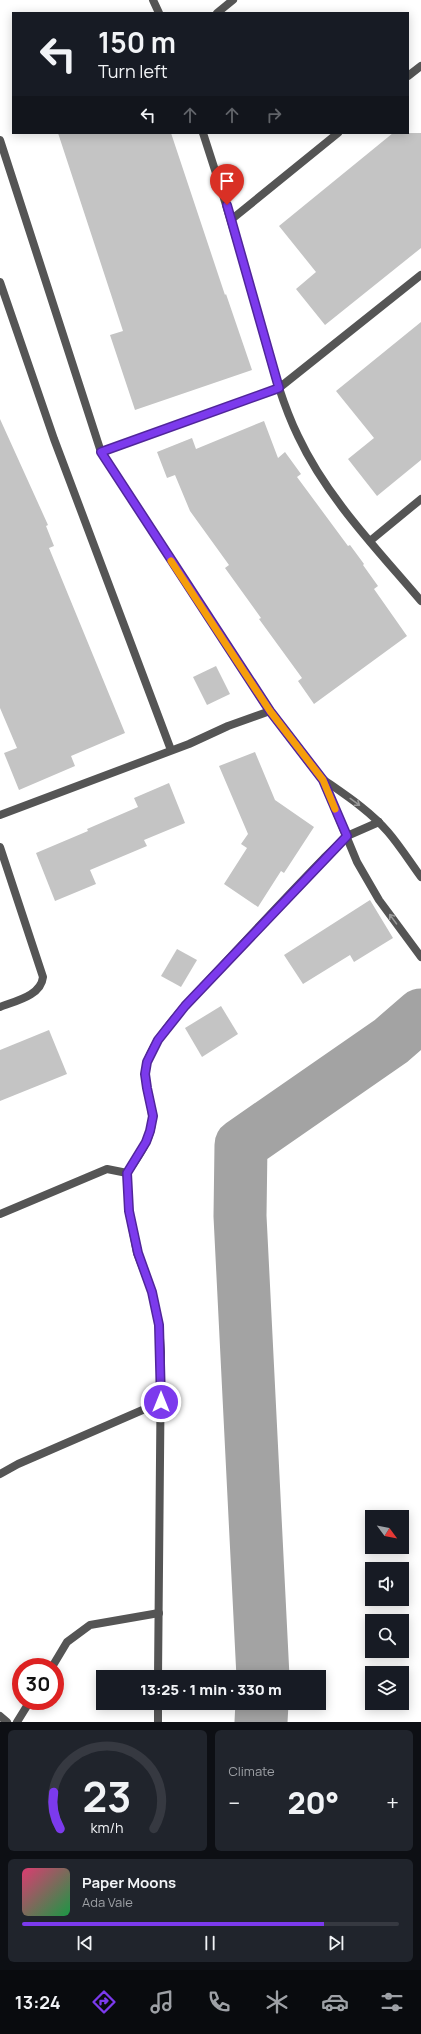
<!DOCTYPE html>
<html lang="en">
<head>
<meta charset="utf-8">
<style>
	body { margin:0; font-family:Manrope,sans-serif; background:#20242c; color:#f1f3f6; height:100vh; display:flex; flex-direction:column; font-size:15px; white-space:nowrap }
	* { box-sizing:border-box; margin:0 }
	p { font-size:13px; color:#9ea1a6 }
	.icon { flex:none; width:22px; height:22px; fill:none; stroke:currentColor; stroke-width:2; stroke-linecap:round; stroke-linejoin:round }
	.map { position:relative; height:1722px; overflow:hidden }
	.sheet { display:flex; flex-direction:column; gap:8px; padding:8px; background:#0d0f14; flex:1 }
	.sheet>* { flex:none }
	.hud { position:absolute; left:12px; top:12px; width:397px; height:122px; border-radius:0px; box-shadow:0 2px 10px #0003; background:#171b24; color:#f1f3f6; overflow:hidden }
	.needle { width:26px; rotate:122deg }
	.fabs { position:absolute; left:365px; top:1510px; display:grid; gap:8px }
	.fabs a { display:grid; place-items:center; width:44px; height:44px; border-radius:0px; background:#171b24; box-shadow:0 2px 10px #0003; font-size:20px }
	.speed { position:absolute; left:12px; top:1658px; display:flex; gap:8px; font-size:20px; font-weight:700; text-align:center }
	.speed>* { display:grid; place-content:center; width:52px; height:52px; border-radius:50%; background:#171b24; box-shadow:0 2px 10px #0003; line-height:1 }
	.speed .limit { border:6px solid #d22; background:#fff; color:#111 }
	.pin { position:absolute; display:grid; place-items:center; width:34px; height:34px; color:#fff; margin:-41px -17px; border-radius:50% 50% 50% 0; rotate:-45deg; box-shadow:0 0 4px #0007 }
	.pin .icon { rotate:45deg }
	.me { position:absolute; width:44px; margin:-22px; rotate:0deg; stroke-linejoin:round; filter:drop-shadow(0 0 3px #0008) }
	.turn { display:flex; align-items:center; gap:14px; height:84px; padding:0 20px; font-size:18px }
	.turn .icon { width:52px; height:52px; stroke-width:2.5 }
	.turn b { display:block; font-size:28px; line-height:34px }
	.lanes { display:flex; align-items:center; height:38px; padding:0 20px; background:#0003; justify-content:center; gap:20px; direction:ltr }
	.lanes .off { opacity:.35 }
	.big { font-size:30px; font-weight:800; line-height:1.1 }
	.sheet .card { flex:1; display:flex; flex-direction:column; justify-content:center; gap:6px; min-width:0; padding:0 14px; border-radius:6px; background:#20242c }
	.sheet .dial { align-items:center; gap:0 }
	.dial svg { height:104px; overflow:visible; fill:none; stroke:#363941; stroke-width:7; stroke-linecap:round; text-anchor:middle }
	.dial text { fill:#f1f3f6; stroke:none }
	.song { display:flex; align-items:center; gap:12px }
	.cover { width:48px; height:48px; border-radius:6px; background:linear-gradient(135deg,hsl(340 70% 55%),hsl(140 70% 35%)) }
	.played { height:4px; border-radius:2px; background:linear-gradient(90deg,#7c3aed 80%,#363941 80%) }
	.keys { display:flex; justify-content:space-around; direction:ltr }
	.heat { display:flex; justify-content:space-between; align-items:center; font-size:22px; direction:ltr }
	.sheet .tiles { flex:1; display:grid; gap:8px; grid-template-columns:1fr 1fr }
	.card:last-child { grid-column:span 2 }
	.trip { position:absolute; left:96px; top:1670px; width:230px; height:40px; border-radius:0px; background:#171b24; box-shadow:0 2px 10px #0003; font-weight:800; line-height:40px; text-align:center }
	.tabs { display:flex; height:64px; justify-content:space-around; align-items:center; background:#090b0e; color:#9ea1a6 }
	.tabs .icon { width:28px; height:28px }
	.tabs .current { color:#7c3aed }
	.tabs b { font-size:18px; color:#f1f3f6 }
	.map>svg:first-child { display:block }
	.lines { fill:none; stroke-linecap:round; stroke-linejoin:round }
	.river { stroke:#a3a3a3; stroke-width:53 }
	.building { fill:#c4c4c4 }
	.minor { stroke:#555; stroke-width:8 }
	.tertiary { stroke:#555; stroke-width:8 }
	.oneway { stroke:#999 }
	.route-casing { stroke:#51269a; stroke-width:10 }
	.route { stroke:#7c3aed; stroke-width:7 }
	.slow { stroke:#f59e0b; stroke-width:7 }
</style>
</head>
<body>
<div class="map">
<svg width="421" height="1722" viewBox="0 0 421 1722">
	<rect width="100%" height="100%" fill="#fff"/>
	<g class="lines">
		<g class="river">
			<polyline points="263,1677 240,1216 241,1145 391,1041 421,1015"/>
			<polyline points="261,1722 262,1703"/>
		</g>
	</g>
	<g class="building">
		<polygon points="58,133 171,133 225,295 226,294 252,370 135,410 110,335 123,331"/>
		<polygon points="393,133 421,133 421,248 325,325 296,289 316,272 279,226"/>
		<polygon points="421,322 421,460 377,496 348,459 374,438 336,391"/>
		<polygon points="0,419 48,525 46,526 54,546 49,548 125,733 71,756 75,766 19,790 4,753 17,748 0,708"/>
		<polygon points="264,421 278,458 285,452 301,474 297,477 348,546 350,545 364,564 363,565 378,586 374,589 407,636 314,704 298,681 302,678 259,619 261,618 225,568 229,565 190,511 175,475 167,478 157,452 192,438 196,449"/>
		<polygon points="216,666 230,694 207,705 193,677"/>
		<polygon points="255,752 275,800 314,827 284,873 281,871 258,907 224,884 247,848 241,844 248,834 219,766"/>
		<polygon points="169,783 185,823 144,840 147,846 90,870 96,884 55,901 36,853 88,831 87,829 138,807 134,798"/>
		<polygon points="370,900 393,938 354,962 350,955 303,984 284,955"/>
		<polygon points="177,949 197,960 181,987 161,976"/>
		<polygon points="221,1006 238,1034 202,1057 185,1028"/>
		<polygon points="49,1030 67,1074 0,1101 0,1050"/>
	</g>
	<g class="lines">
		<g class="minor">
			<polyline points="153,0 159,13"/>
			<polyline points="217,13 233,0"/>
			<polyline points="408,76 421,66"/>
			<path d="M 203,133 C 222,190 239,246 255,304 C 268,348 278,395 298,436 C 327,498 377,549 421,601"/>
			<polyline points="232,219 338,133"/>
			<polyline points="0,282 54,439 171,750"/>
			<polyline points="101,452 279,388 421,275"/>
			<polyline points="370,541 421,499"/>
			<polyline points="0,815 189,744 228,726 270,711"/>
			<path d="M 0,847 L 43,977 C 41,996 15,1001 0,1007"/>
			<path d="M 127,1173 C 138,1157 154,1136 152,1116 C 151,1098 142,1080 147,1062 C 156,1034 190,1001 209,980 C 247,939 285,898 324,858 L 347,836 L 379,822"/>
			<polyline points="0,1214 107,1169 127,1173 129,1211 137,1253 152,1292 159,1325 161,1352 158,1677"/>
			<polyline points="0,1474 18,1464 161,1402"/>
			<polyline points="52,1667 67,1642 90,1625 159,1613"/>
			<polyline points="0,1716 7,1722"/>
			<polyline points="17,1722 30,1701"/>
			<polyline points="158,1722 158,1703"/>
		</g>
		<g class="tertiary">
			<polyline points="0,140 101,452 270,711 323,780 357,862 379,900 421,957"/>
			<path d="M 324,780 C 347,796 370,811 388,832 C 400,846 410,862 421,877"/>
		</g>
	</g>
	<defs><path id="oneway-shaft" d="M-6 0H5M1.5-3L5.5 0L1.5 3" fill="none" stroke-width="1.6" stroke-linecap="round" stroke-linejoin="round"/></defs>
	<g class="oneway">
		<use href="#oneway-shaft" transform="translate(355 802) rotate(36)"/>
		<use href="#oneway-shaft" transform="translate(393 919) rotate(-126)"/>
	</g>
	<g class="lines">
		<g class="route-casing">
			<polyline id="route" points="161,1402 159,1325 152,1292 138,1253 129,1211 127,1173 146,1142 150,1131 153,1116 147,1088 145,1074 147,1062 158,1040 185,1006 347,836 323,780 270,711 101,452 279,388 227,205"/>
		</g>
		<use href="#route" class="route"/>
		<polyline class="slow" points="171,561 270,711 323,780 335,809"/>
	</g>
</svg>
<div class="fabs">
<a><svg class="needle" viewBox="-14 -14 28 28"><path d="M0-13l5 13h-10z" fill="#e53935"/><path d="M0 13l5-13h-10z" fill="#9ea1a6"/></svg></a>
<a><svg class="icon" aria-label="sound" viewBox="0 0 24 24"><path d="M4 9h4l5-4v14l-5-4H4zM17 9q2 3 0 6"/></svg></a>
<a><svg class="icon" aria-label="search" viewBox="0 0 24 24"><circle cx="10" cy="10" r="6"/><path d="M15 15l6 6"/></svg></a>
<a><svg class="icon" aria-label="layers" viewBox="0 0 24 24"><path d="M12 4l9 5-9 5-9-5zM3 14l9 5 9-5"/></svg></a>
</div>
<div class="speed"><div class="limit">30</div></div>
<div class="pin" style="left:227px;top:205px;background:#d93025"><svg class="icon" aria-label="arrive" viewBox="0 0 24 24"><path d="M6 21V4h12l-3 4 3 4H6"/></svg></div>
<svg class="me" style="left:161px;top:1402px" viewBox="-20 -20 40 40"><circle r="17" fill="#7c3aed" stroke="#fff" stroke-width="3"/><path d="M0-11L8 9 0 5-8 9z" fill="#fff"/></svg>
<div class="trip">13:25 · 1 min · 330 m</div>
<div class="hud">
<div class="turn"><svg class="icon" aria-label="left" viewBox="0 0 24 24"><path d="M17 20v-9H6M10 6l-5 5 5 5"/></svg><div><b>150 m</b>Turn left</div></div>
<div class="lanes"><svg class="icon" aria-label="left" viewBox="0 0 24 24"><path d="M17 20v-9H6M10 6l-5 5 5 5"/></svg><svg class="icon off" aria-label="ahead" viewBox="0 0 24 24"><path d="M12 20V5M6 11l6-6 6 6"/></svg><svg class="icon off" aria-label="ahead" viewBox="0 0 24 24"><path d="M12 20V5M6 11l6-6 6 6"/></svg><svg class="icon off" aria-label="right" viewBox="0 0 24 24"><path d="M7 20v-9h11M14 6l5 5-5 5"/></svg></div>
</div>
</div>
<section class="sheet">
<div class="tiles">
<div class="card dial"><svg viewBox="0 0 100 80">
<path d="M14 69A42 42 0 1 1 86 69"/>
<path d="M14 69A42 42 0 0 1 9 41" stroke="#7c3aed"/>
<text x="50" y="56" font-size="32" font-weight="700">23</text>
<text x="50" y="72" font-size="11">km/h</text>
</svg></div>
<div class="card"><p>Climate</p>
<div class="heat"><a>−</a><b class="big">20°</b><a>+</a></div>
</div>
<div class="card">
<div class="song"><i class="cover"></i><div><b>Paper Moons</b><p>Ada Vale</p></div></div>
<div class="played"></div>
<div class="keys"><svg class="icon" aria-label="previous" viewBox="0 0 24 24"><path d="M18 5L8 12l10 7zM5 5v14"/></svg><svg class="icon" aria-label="pause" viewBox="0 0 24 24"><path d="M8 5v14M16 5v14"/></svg><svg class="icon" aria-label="next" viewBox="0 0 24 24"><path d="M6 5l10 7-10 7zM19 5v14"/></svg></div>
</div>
</div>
</section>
<nav class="tabs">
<b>13:24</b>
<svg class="icon current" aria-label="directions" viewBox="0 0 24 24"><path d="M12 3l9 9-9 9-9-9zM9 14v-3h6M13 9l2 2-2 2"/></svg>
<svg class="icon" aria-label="music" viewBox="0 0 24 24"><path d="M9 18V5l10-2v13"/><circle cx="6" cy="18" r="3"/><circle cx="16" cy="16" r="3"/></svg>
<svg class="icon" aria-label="phone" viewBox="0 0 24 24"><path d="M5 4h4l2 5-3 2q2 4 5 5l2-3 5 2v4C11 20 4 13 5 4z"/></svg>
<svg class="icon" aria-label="climate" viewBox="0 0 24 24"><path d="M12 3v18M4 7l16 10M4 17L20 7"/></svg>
<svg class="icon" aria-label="car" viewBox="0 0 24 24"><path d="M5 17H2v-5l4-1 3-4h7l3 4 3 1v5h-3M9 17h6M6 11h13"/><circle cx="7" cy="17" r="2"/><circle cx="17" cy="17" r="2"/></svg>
<svg class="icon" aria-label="filters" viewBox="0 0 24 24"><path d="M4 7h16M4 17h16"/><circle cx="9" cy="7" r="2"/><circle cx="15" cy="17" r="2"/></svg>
</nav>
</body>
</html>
